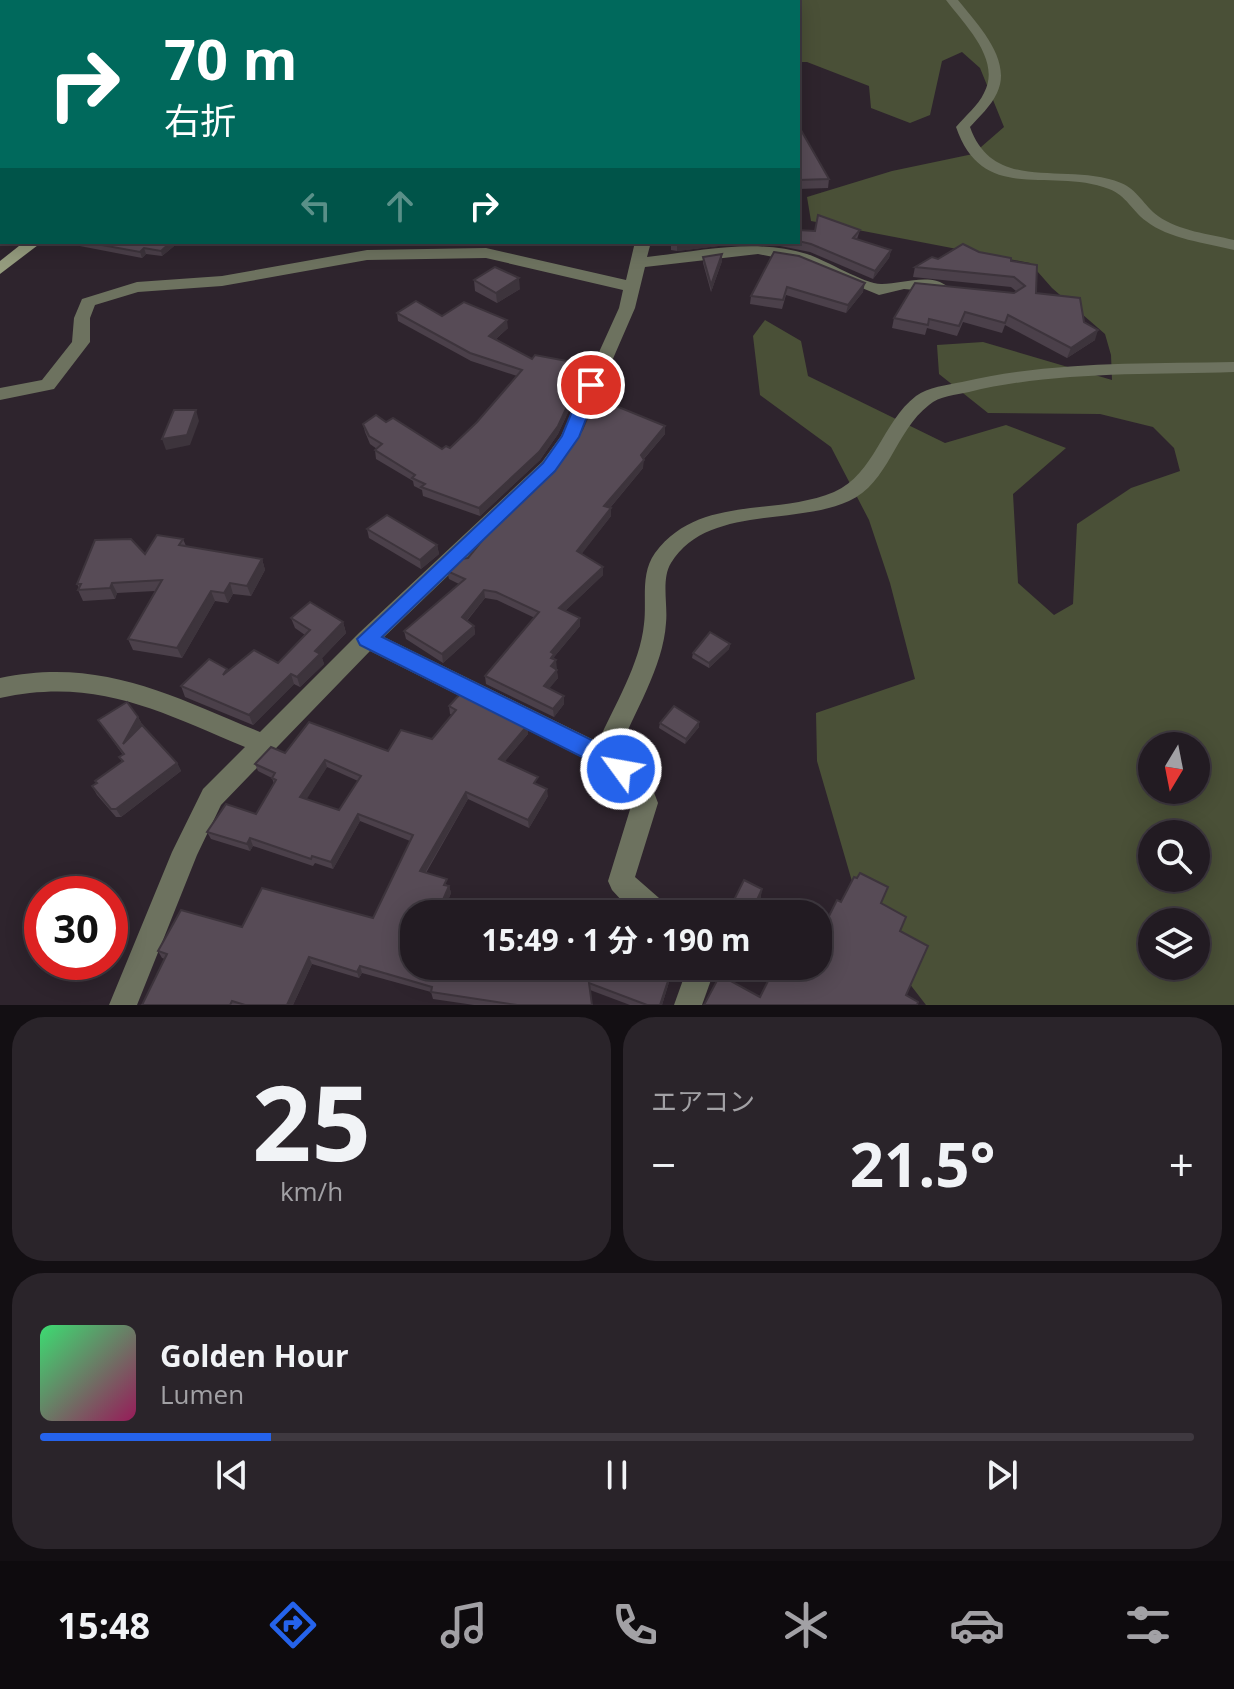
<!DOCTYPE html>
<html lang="ja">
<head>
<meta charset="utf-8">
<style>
	body { margin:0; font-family:"Open Sans","Noto Sans JP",sans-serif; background:#2a242a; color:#f1f3f6; height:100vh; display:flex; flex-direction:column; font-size:30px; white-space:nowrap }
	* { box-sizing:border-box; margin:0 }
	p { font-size:26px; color:#a2a1a5 }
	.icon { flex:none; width:44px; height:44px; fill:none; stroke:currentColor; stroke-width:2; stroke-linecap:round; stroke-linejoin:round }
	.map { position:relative; height:1005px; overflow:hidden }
	.panel { display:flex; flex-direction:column; gap:12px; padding:12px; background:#130f13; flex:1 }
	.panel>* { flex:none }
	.guide { position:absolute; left:0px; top:0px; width:800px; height:244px; box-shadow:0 4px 20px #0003,0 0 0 2px #3f3940; background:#00695c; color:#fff; overflow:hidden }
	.needle { width:52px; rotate:190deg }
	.tools { position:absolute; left:1138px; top:732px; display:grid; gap:16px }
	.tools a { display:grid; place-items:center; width:72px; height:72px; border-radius:50%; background:#221b22; box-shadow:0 4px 20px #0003,0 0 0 2px #3f3940; font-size:40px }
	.speed { position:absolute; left:24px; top:876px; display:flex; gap:16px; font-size:40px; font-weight:700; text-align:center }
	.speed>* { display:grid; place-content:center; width:104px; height:104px; border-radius:50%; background:#221b22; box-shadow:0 4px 20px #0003,0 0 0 2px #3f3940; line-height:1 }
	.speed .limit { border:12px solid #d22; background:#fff; color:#111 }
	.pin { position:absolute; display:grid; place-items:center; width:68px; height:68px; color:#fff; margin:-34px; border:4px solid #fff; border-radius:50%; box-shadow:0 2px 8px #0007 }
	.me { position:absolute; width:88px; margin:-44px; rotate:302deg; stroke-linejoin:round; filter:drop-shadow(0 0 6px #0008) }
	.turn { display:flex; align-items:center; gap:28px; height:168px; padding:0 32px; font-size:36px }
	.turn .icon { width:104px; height:104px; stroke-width:2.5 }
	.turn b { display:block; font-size:56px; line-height:68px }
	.lanes { display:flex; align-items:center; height:76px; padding:0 32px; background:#0003; justify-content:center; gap:40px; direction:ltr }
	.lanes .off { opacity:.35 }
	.big { font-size:60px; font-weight:700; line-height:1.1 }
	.panel .widget { flex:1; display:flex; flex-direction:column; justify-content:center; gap:12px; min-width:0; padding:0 28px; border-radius:32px; background:#2a242a }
	.panel .dial { align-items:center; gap:0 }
	.dial b { font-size:104px; line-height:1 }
	.song { display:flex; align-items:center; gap:24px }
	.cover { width:96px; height:96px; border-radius:12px; background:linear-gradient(135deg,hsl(140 70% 55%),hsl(330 70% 35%)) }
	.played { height:8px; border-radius:4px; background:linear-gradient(90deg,#2563eb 20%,#3f3940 20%) }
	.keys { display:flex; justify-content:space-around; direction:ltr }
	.heat { display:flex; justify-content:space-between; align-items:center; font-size:44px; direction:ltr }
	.panel .tiles { flex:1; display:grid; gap:12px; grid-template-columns:1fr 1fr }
	.widget:last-child { grid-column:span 2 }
	.trip { position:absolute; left:400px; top:900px; width:432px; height:80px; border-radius:32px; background:#221b22; box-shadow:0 4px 20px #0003,0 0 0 2px #3f3940; font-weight:700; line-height:80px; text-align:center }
	.dock { display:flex; height:128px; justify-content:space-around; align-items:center; background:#0e0b0e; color:#a2a1a5 }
	.dock .icon { width:56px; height:56px }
	.dock .on { color:#2563eb }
	.dock b { font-size:36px; color:#f1f3f6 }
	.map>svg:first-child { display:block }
	.green { fill:#4a5037; fill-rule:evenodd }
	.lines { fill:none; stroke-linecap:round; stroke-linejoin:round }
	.minor { fill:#6d725f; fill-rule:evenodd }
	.secondary { fill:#959c7e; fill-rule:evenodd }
	.wall { fill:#4b404a; fill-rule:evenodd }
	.shaded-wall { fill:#3d343c }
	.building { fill:#574b56; stroke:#3d343c; stroke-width:2; fill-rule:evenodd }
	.route { fill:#2563eb; stroke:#184099; stroke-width:2 }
</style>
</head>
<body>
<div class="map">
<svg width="1234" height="1005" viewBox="0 0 1234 1005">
	<rect width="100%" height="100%" fill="#2e242d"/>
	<path class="green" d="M 625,0 L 1234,0 L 1234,1005 L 926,1005 L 865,926 L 817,761 L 816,713 L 915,679 L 890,583 L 869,520 L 831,447 L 760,395 L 753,336 L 765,320 L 801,341 L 808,376 L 945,443 L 1006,425 L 1066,448 L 1013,494 L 1018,583 L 1054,615 L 1073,604 L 1077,524 L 1131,488 L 1180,471 L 1174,448 L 1153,427 L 1100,414 L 988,413 L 939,374 L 937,345 L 983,342 L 1112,380 L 1111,355 L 1105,334 L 1052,288 L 1030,263 L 811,221 L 807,197 L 892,171 L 973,154 L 1004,127 L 980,68 L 962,52 L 942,61 L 930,115 L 910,123 L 871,108 L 869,86 L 807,62 L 798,62 L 798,2 ZM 1152,746 L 1196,746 L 1196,790 L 1152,790 ZM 1152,834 L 1196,834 L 1196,878 L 1152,878 ZM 1152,922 L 1196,922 L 1196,966 L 1152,966 Z"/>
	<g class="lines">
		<g class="minor">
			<polygon points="296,0 313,0 294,2"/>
			<polygon points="559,0 571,0 572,2 560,2"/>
			<path d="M 946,0 L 958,0 C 977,24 1013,60 997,93 C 991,106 979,117 970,127 C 994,195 1066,161 1121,183 C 1137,189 1144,206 1158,216 C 1179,231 1209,234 1234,240 L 1234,250 C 1206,243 1169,239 1146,221 C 1133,212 1126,195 1109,189 C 1051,166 983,206 956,127 C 965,116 978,106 984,93 C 1002,60 964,24 946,0 Z"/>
			<path d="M 635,242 L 651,242 L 647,257 C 701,251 755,238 807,254 C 826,260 866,285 882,284 C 902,284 931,272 948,287 L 940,292 L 904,289 L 879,295 L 799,262 L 758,254 L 645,267 L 635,308 L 579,437 L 556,472 L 384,637 L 598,742 C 614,706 640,664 644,624 C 647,600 640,574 655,553 C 699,494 774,517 834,492 C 875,474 882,422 916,396 C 928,387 947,385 962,382 C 1051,361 1143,364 1234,362 L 1234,372 C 1146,375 1055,371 969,392 C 956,395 939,396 929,405 C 895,431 889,483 849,501 C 794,526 707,505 671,563 C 661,579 668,605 666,623 C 663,668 634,712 618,753 L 647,774 L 658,803 L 635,877 L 667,905 L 671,914 L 634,914 L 612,890 L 608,881 L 632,803 L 628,789 L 595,764 L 370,651 L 221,805 L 197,855 L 137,1005 L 109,1005 L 172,852 L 203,789 L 245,747 C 158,711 97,677 0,698 L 0,678 C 100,657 170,695 260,732 L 359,633 L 542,462 L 561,436 L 619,308 L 623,290 L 486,258 L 367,260 L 222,286 L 138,292 L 95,305 L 90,318 L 90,342 L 54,389 L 0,400 L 0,388 L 42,380 L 72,342 L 74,318 L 82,299 L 137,282 L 222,276 L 367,250 L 486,248 L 626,280 Z"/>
			<polygon points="688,966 716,966 702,1005 674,1005"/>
		</g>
		<g class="secondary">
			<polygon points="259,0 271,0 258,2"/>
			<polygon points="24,242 42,242 0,274 0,261"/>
		</g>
	</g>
	<g class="wall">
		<polygon points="798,125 829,179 828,188 798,189"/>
		<polygon points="798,230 815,231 860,230 857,239 891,250 889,258 873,279 810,252 780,246 780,242 798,242"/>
		<polygon points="59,242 179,242 162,256 146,254 142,258"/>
		<polygon points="664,242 728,242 727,245 677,251 671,250 671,245 664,244"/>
		<polygon points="774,252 863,292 846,313 786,295 782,309 750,304 751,296"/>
		<polygon points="979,252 1011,261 1036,293 1084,322 1095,340 1067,358 1005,325 1002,333 963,322 957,336 927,328 925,335 892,328 894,318 1014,293 1016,291 1011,287 913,277 915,267 938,259"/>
		<polygon points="722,254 722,261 711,292 703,263 703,257"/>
		<polygon points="474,280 520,289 497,303 475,291"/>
		<polygon points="397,313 442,316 508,328 496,339 532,359 583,364 584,378 558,434 540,460 480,516 423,496 422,490 414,486 413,481 376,459 375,450 377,449 370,444 365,432 363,424 386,422 442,449 450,448 477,422 517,376 471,361 398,321"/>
		<polygon points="624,378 624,387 614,405 665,426 665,434 643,460 643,468 610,508 611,508 611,516 581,554 603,567 603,575 565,611 580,618 580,626 554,657 558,678 549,688 564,696 564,704 554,717 486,684 485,676 535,618 497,600 485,598 467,621 474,626 475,634 443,663 406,639 404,631 459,584 449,579 447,571 468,558 558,465"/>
		<polygon points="367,529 437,545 439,554 421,569 369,538"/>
		<polygon points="183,539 186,546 262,559 265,570 251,596 233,594 228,603 215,601 182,658 133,650 128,639 155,591 117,593 115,599 83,601 78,590 79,588 77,584"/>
		<polygon points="291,618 343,622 346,633 322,658 324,664 300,687 294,684 253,725 185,697 181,686 228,672 278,663 305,635 295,628"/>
		<polygon points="730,644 729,649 709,668 692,658 693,653"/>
		<path d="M 449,706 L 527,726 L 528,734 L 505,761 L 538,785 L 548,796 L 529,828 L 468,799 L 426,873 L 449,886 L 451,893 L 447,903 L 449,910 L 414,966 L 674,966 L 662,1005 L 630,1005 L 590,990 L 592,1005 L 474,1005 L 433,999 L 431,992 L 362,973 L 359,978 L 312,964 L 293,1005 L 142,1005 L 165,959 L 162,958 L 158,951 L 242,927 L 373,918 L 410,841 L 360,821 L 333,869 L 315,863 L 313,866 L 253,846 L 250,851 L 211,839 L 207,832 L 256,814 L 274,784 L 272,778 L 258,771 L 255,764 L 285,753 L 388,751 L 432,739 L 452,715 L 450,714 ZM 327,767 L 358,781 L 339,810 L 306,799 Z"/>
		<polygon points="138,717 143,726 177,763 181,771 121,817 116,817 97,795 92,786 122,762 119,757 123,755 98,720"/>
		<polygon points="699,722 699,727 685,744 659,728 660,723"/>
		<polygon points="762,889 759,907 755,914 731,914 733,902"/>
	</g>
	<g class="shaded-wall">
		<polygon points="360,0 393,0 385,2 351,2"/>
		<polygon points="171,242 179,242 162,256 161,251"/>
		<polygon points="677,242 728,242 727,245 677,251"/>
		<polygon points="144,248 146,254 142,258 140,252"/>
		<polygon points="891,250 889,258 873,279 875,271"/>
		<polygon points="722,254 722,261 711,292 711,285"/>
		<polygon points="519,278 520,289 497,303 496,293"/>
		<polygon points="865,283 863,292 846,313 848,305"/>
		<polygon points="507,320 508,328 490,344 489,336"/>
		<polygon points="1098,330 1095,340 1067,358 1071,348"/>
		<polygon points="583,364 584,378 558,434 540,460 480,516 479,508"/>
		<polygon points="624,378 624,387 611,412 611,404"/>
		<polygon points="196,410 199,421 190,445 166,450 162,439"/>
		<polygon points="665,426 665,434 640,463 641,455"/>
		<polygon points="644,460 643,468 604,515 604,506"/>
		<polygon points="611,508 611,516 577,560 577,551"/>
		<polygon points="437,545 439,554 421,569 420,560"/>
		<polygon points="262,559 265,570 251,596 247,586"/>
		<polygon points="603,567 603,575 560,616 559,608"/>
		<polygon points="112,583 117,593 115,599 110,588"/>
		<polygon points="230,583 233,594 228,603 224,593"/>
		<polygon points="484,590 485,598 463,625 462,617"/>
		<polygon points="211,591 215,601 182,658 177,648"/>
		<polygon points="580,618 580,626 554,657 555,662 556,660 557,669 552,675 551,652"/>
		<polygon points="343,622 346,633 322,658 324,664 300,687 297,677 315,651"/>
		<polygon points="474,626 475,634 443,663 442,654"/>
		<polygon points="730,644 729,649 709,668 709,663"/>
		<polygon points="557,670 558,678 545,694 544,686"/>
		<polygon points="291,674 294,684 253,725 249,715"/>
		<polygon points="564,696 564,704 554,717 553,709"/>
		<polygon points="138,717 143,726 123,744"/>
		<polygon points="699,722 699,727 685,744 686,739"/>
		<polygon points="527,726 528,734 500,767 499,759"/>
		<polygon points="325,760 327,767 303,805 300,797"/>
		<polygon points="177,763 181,771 121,817 116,809"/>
		<polygon points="547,789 548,796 529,828 528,820"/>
		<polygon points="466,792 468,799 422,878 420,871"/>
		<polygon points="358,814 360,821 333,869 331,862"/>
		<polygon points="250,838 253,846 250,851 247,844"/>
		<polygon points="449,886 451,893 444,909 442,902"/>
		<polygon points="762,889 759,907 755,914 751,914"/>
		<polygon points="447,903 449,910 447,914 442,914"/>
		<polygon points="309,957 312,964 293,1005 287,1005"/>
		<polygon points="360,966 362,973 359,978 357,972"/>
		<polygon points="673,966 674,966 662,1005 660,1005"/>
	</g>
	<g class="building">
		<polygon points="308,0 360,0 351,2 309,2"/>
		<polygon points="396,0 433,0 436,2 393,2"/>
		<polygon points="579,0 617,0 618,1 580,2"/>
		<polygon points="798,125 829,179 798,180"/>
		<polygon points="818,215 860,230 853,238 891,250 875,271 811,244 798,241 798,230 815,231"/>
		<polygon points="85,242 171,242 161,251 144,248 140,252"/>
		<polygon points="963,244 979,252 1011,258 1011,261 1037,265 1036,293 1080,298 1084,322 1098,330 1071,348 1008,315 1005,323 965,312 959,326 929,319 928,325 894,318 915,283 1014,293 1025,286 1014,277 915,267 932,257 938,259"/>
		<polygon points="774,252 799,256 865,283 848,305 787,287 783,300 751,296"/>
		<polygon points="722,254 711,285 703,257"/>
		<polygon points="495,267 519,278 496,293 474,280"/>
		<polygon points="416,301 442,316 464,302 507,320 489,336 532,359 535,355 583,364 580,370 584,370 558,426 539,452 479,508 421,487 425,484 412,478 415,475 375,450 382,444 369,436 363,424 376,415 386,422 393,418 442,449 446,446 450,448 477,422 522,370 470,353 397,313"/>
		<polygon points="606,375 624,378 611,404 665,426 641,455 644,460 604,506 611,508 577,551 603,567 559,608 580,618 551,652 554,654 551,658 556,660 551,666 557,670 544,686 564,696 553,709 485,676 539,612 496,592 484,590 462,617 474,626 442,654 404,631 465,579 447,571 460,559 468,558 493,527 558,465 582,430"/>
		<polygon points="174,410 196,410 187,435 162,439"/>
		<polygon points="387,515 437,545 420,560 367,529"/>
		<polygon points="157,535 183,539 179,545 262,559 247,586 230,583 224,593 211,591 177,648 128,639 162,580 112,583 110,588 78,590 81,584 77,584 95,540 131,539 145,554"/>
		<polygon points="310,602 343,622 315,651 320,654 297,677 291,674 249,715 181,686 209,659 227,669 223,675 254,650 278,663 310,630 291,618"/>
		<polygon points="710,632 730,644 709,663 693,653"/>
		<path d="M 461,693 L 527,726 L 499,759 L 538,777 L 534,783 L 547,789 L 528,820 L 466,792 L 420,871 L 447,879 L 444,885 L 449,886 L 442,902 L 447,903 L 442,914 L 414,914 L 414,966 L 673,966 L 660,1005 L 647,1005 L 589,983 L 592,1005 L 517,1005 L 431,992 L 432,987 L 360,966 L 357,972 L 309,957 L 287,1005 L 245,1005 L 232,1001 L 230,1005 L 142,1005 L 167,954 L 158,951 L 181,910 L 242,927 L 262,888 L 373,918 L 413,835 L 358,814 L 331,862 L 312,856 L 311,859 L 250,838 L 247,844 L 207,832 L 226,804 L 256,814 L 276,780 L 272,778 L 275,773 L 255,764 L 271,747 L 285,753 L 309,722 L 388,751 L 401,730 L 432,739 L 456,710 L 449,706 ZM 325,760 L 361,776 L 339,810 L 300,797 Z"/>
		<polygon points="127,702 138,717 123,744 142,725 177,763 116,809 111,809 92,786 97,783 95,781 123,761 119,757 124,754 98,720"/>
		<polygon points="674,706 699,722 686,739 660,723"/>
		<polygon points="860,873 888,887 881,903 906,917 900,931 928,946 906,995 918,1002 917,1005 704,1005 720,975 760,997 774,969 788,977 793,966 818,966 818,922 824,926 837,900 841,902 854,877 857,878"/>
		<polygon points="744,880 762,889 752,911 733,902"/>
	</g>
	<polygon class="route" points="591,380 599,385 579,437 555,471 382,637 612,750 629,762 632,769 629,776 621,779 596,764 360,645 357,639 543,463 562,436 583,385"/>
</svg>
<div class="tools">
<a><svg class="needle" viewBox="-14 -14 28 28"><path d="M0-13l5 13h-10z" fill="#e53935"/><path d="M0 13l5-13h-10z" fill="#a2a1a5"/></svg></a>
<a><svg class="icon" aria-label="search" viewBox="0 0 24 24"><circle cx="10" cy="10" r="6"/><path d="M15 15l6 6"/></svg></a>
<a><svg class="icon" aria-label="layers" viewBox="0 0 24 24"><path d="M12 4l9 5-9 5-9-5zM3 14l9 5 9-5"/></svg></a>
</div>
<div class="speed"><div class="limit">30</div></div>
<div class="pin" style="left:591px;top:385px;background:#d93025"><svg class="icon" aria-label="arrive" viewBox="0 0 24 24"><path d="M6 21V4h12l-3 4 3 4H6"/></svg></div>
<svg class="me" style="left:621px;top:769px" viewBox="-20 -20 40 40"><circle r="17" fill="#2563eb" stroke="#fff" stroke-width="3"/><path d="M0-11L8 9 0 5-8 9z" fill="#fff"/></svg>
<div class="trip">15:49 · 1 分 · 190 m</div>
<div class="guide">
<div class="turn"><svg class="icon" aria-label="right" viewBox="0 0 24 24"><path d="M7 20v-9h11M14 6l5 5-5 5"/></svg><div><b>70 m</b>右折</div></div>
<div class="lanes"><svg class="icon off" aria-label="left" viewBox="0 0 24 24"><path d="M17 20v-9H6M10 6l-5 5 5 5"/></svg><svg class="icon off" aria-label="ahead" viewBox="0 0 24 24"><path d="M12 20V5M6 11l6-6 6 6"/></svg><svg class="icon" aria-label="right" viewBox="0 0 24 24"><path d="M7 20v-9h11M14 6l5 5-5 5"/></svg></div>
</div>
</div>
<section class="panel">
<div class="tiles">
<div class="widget dial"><b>25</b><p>km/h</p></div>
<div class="widget"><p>エアコン</p>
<div class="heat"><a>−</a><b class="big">21.5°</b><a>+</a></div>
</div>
<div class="widget">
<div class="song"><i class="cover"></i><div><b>Golden Hour</b><p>Lumen</p></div></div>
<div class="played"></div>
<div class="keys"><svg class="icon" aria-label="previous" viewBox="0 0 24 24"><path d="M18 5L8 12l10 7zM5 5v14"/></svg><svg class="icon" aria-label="pause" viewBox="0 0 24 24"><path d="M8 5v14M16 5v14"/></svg><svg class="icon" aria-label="next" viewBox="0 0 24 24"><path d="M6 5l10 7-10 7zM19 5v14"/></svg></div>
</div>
</div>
</section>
<nav class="dock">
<b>15:48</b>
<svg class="icon on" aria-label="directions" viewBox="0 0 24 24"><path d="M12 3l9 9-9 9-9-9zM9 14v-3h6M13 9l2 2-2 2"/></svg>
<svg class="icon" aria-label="music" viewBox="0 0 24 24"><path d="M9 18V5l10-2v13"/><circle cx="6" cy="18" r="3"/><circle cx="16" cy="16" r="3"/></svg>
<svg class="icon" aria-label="phone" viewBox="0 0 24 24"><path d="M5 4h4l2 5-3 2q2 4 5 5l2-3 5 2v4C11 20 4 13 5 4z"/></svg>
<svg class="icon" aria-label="climate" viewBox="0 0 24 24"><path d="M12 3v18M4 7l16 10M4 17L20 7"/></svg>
<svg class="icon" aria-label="car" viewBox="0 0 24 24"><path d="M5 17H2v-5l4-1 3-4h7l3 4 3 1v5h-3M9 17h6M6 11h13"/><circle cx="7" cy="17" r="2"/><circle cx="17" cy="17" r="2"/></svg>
<svg class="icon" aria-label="filters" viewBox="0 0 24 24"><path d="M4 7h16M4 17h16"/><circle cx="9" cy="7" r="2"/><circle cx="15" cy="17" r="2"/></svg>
</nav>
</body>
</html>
